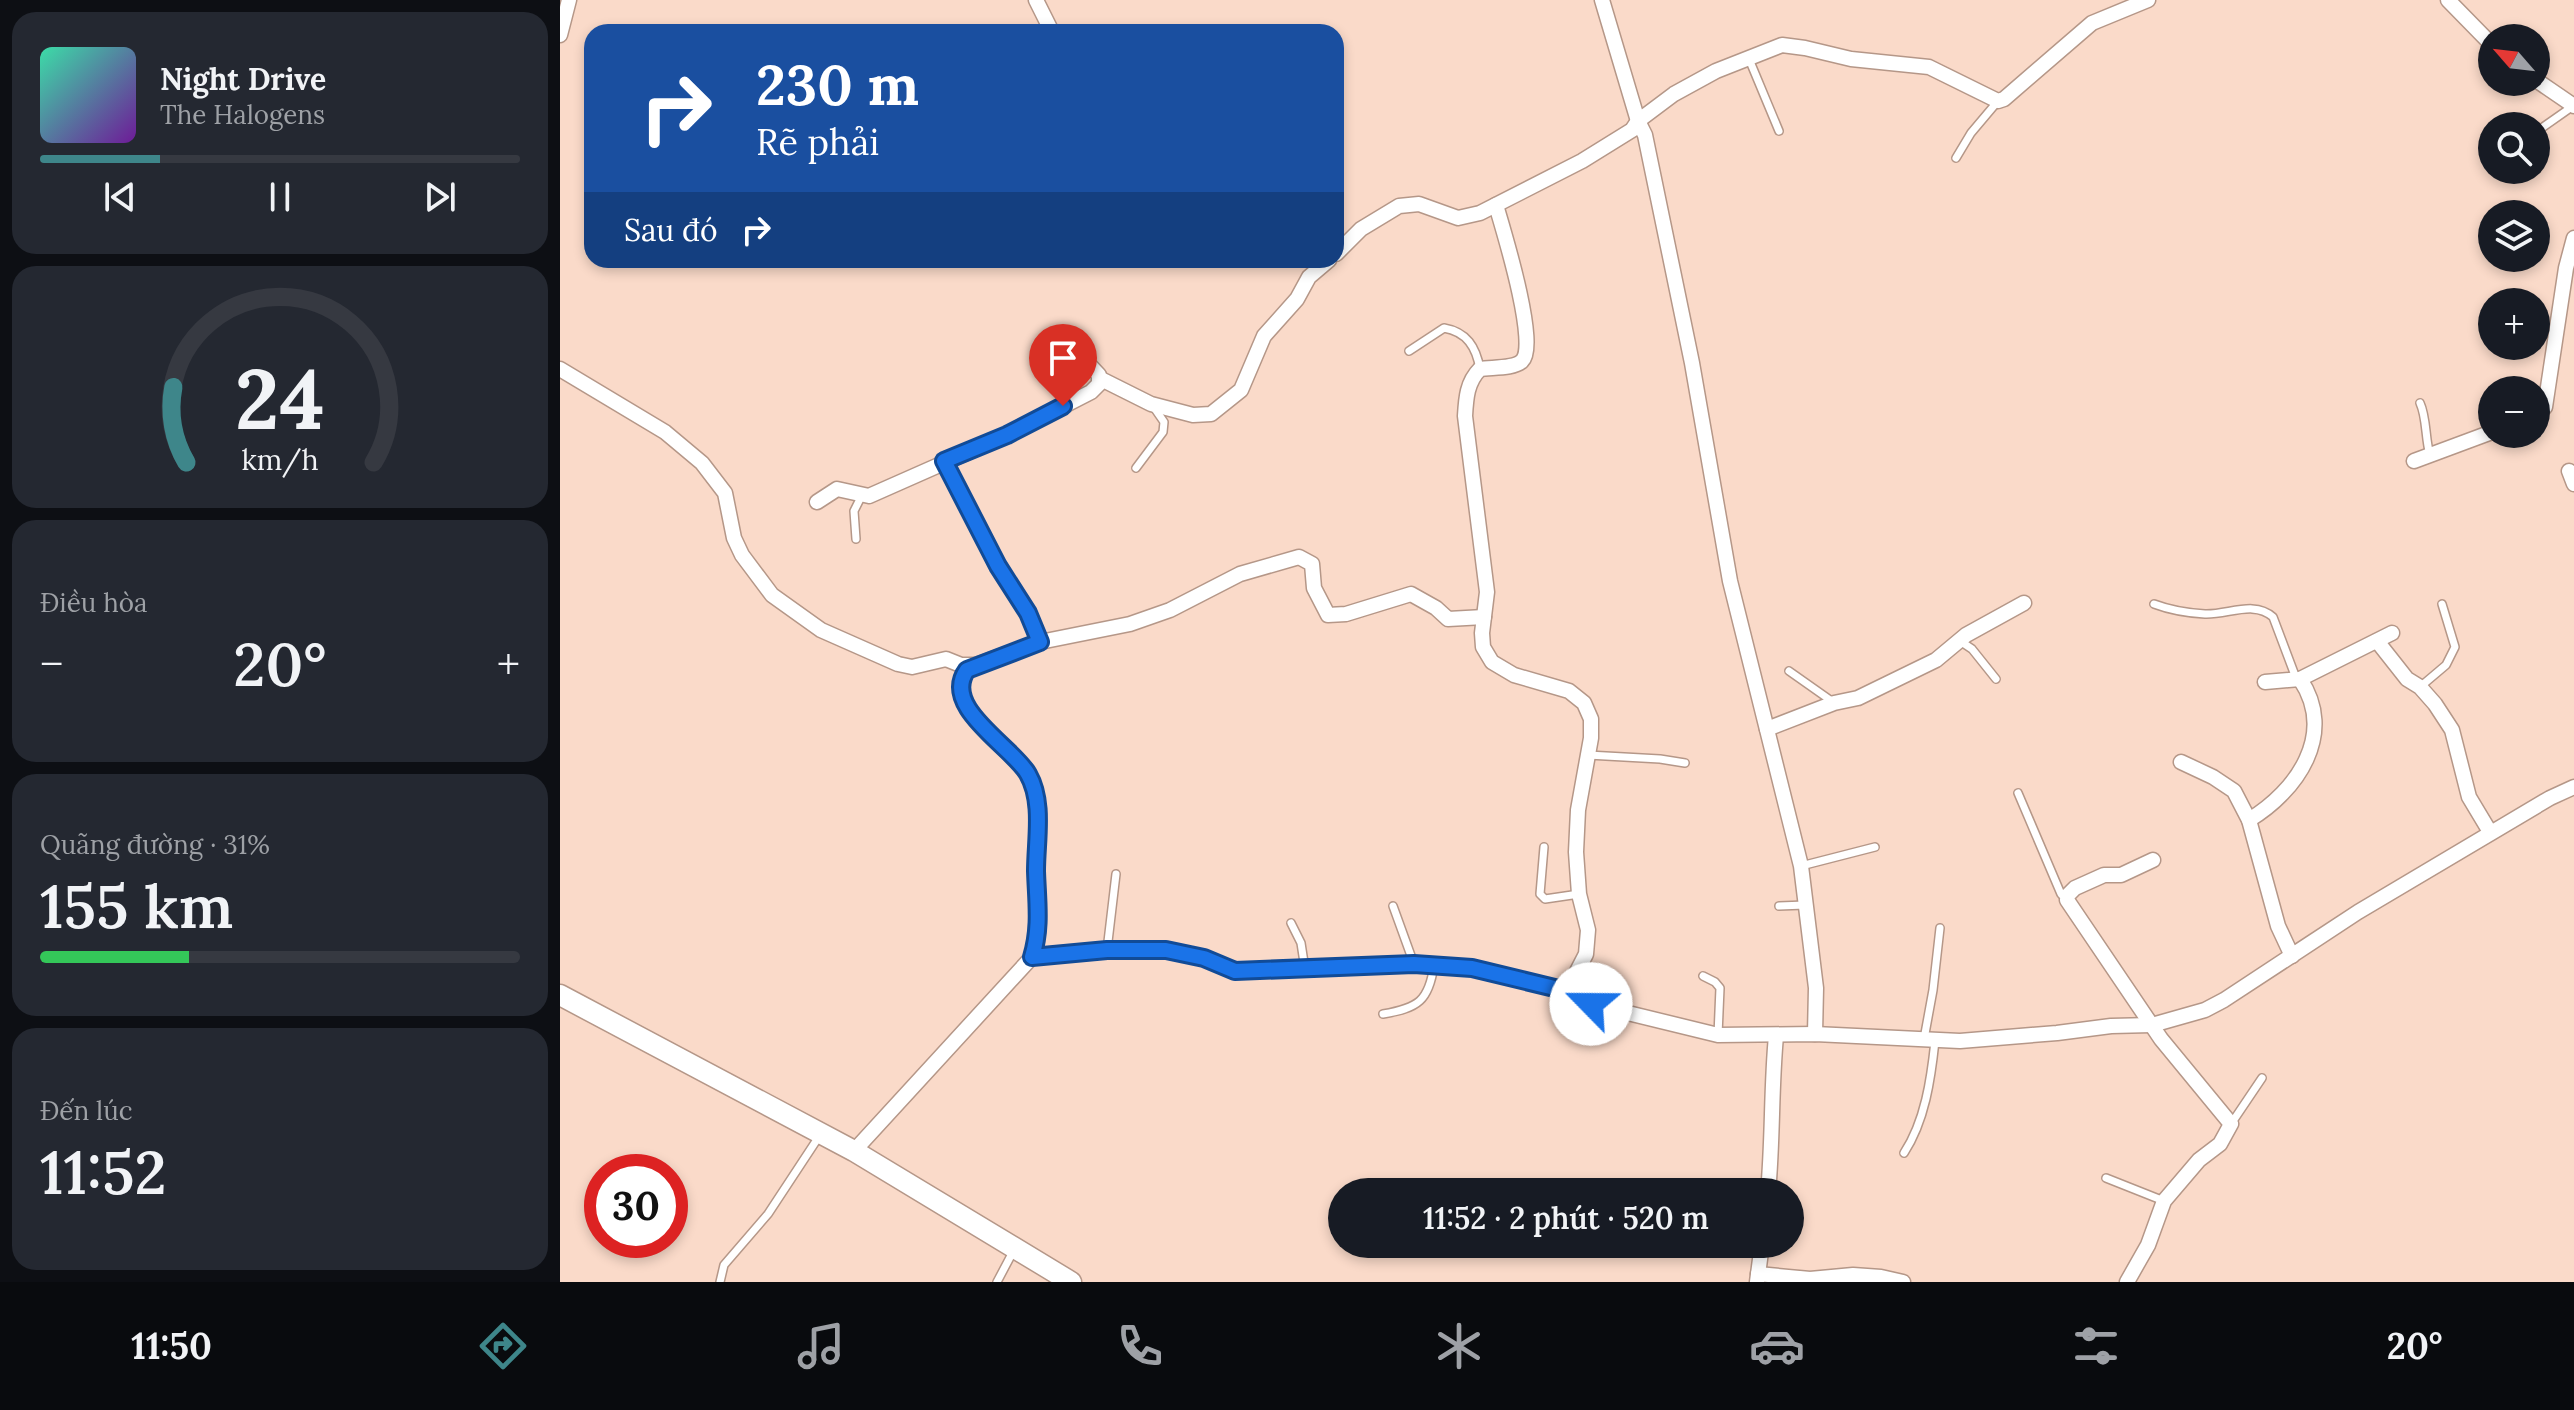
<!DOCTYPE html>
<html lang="vi">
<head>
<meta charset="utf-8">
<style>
	body { margin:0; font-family:Lora,serif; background:#242831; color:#f1f3f6; height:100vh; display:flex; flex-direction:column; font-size:30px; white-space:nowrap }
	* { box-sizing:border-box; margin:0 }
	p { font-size:26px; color:#9ea1a6 }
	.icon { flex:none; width:44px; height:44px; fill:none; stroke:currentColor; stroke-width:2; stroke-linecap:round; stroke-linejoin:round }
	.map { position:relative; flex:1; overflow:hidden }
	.panel { display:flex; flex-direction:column; gap:12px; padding:12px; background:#0d0f14; width:560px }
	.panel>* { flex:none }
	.top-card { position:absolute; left:24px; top:24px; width:760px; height:244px; border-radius:24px; box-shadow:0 4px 12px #0003; background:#1a4fa0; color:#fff; overflow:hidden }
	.needle { width:52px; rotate:298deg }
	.fabs { position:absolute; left:1918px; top:24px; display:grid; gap:16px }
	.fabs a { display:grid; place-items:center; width:72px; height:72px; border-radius:50%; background:#171b24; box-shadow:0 4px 12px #0003; font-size:40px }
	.speed { position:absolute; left:24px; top:1154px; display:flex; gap:16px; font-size:40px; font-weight:700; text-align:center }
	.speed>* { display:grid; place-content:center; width:104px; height:104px; border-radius:50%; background:#171b24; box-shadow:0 4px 12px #0003; line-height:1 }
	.speed .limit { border:12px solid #d22; background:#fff; color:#111 }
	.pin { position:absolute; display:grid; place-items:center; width:68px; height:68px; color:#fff; margin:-82px -34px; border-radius:50% 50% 50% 0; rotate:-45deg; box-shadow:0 0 8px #0007 }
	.pin .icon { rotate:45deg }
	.me { position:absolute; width:88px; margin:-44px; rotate:293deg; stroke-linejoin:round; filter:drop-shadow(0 0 6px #0008) }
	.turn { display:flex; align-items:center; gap:28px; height:168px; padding:0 40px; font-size:36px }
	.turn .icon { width:104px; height:104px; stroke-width:2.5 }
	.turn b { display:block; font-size:56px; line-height:68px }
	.then { display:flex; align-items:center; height:76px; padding:0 40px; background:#0003; gap:16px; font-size:30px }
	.big { font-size:60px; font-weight:600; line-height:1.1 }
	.panel .card { flex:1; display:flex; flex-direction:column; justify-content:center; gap:12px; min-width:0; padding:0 28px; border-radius:24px; background:#242831 }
	.panel .dial { align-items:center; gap:0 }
	.dial svg { height:208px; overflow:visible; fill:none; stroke:#363941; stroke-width:7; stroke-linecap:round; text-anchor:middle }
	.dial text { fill:#f1f3f6; stroke:none }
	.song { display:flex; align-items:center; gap:24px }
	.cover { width:96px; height:96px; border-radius:12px; background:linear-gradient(135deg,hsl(160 70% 55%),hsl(280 70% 35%)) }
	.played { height:8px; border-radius:4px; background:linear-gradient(90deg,#3e868a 25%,#363941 25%) }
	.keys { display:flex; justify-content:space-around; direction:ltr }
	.heat { display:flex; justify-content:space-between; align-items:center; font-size:44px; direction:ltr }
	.charge { height:12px; border-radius:6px; background:linear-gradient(90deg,#34c759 31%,#363941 0) }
	.trip { position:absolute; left:768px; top:1178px; width:476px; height:80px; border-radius:40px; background:#171b24; box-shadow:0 4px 12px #0003; font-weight:600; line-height:80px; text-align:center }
	.menu { display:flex; height:128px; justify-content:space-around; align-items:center; background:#090b0e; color:#9ea1a6 }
	.menu .icon { width:56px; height:56px }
	.menu .current { color:#3e868a }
	.menu b { font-size:36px; color:#f1f3f6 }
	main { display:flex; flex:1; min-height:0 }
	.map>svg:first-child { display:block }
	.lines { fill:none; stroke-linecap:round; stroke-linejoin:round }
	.lane-casing { stroke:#b59788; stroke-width:10 }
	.street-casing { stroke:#b59788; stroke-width:17 }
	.secondary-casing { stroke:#b59788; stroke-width:23 }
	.lane { stroke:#fff; stroke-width:7 }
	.street { stroke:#fff; stroke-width:14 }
	.secondary { stroke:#fff; stroke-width:20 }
	.route-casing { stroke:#114b97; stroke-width:20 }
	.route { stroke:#1a73e8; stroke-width:14 }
</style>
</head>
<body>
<main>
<section class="panel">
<div class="card">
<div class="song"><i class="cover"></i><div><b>Night Drive</b><p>The Halogens</p></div></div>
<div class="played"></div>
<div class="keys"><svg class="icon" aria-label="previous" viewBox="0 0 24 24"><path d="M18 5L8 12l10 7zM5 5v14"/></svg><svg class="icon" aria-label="pause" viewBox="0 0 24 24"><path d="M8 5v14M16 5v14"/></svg><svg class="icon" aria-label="next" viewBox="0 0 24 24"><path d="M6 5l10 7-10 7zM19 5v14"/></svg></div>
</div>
<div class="card dial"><svg viewBox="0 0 100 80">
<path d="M14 69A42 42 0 1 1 86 69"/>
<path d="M14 69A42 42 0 0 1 9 40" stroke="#3e868a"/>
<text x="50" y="56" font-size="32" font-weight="700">24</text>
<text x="50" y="72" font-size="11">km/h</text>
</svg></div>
<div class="card"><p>Điều hòa</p>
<div class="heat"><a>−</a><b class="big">20°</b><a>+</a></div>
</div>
<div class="card"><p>Quãng đường · 31%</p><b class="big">155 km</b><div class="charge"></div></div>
<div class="card"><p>Đến lúc</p><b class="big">11:52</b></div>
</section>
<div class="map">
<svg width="2014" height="1282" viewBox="0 0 2014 1282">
	<rect width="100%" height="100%" fill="#fadac9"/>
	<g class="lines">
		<g class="lane-casing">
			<g id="lane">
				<polyline points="1189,59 1219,131"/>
				<polyline points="1976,132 2013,106"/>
				<polyline points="1925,145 1932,146"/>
				<polyline points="1396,158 1411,133 1438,101"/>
				<path d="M 849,351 L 884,328 C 907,332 916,347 920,369"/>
				<path d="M 1860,403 C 1867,418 1865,439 1870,455"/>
				<polyline points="576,468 603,432 604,422 595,409"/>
				<polyline points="296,539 294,511 302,495"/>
				<path d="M 1594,604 C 1610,610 1627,613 1645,614 C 1668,615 1694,600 1713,617 L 1736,678"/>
				<polyline points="1400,641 1412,649 1436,679"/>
				<polyline points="1229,671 1273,702"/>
				<polyline points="1860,687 1886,665 1895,647 1882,604"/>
				<polyline points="1028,755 1100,759 1125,763"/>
				<polyline points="1458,793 1501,894 1507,900"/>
				<polyline points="984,847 980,894 985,899 1019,894"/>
				<polyline points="1241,866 1315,847"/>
				<polyline points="833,906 854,964"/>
				<polyline points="1219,906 1245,905"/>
				<polyline points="731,923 741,943 745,969"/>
				<polyline points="547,950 556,874"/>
				<polyline points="1143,976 1155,982 1160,988 1158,1035"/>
				<path d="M 823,1014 C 858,1008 869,1001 874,965"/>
				<polyline points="1364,1039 1373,990 1380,928"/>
				<polyline points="1671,1124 1702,1078"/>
				<path d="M 1344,1153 C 1365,1121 1371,1079 1375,1041"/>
				<polyline points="1546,1178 1604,1201"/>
				<polyline points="160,1282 164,1265 208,1214 260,1135"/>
				<polyline points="437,1282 455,1248"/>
			</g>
		</g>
		<g class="street-casing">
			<g id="street">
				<polyline points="476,0 492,32"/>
				<polyline points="1042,0 1078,121 1085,135 1132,363 1170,581 1241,866 1256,988 1255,1034"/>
				<polyline points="1888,0 1932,45"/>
				<polyline points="0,35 9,0"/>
				<polyline points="1976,80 2014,106"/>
				<path d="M 936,205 C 943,229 979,345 962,361 C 954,369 931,367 920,369 C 907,382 906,398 905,416 L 927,592 L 922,633 L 923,647 L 932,662 L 954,675 L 1009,691 L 1024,703 L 1031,719 L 1031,738 L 1018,810 L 1016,852 L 1019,894 L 1028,930 L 1026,954 L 1007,991"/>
				<polyline points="776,254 801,229 839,206 859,204 898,218 920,213 1022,161 1072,130 1078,121 1114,94 1156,71 1222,45 1245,48 1291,59 1369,67 1438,101 1444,99 1532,23 1588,0"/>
				<polyline points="0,369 105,432 142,463 165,493 174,538 182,555 212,595 261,630 338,664 352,667 386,659 401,665 416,665 480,642 570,624 610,610 680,574 739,557 752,564 754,588 768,615 786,614 851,594 876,608 888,619 924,617"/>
				<polyline points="541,379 591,404 633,415 651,414 681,390 704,336 737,299 749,277 769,260"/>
				<polyline points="1976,416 1985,407 2006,268 2014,238"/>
				<polyline points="384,461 438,566 468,613 480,642"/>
				<polyline points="1854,461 1932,432"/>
				<polyline points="2009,471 2014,484"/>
				<polyline points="257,502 277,489 309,496 447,435 531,392 539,384 539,375 523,358 495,340"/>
				<polyline points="1817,641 1847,679 1860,687 1875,704 1892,730 1909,797 1930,832"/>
				<path d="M 416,665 C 367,692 448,748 465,770 C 469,774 471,781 473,786 C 483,812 476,844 476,872 C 477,902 481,928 472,957"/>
				<polyline points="1705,682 1740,679 1832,633"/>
				<polyline points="1207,729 1274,703 1298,698 1376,660 1406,635 1464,603"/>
				<polyline points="1621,762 1653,777 1674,791 1689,820 1718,926 1732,956"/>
				<path d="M 1689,820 C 1737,791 1777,734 1740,679"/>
				<polyline points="294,1151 472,957 547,950 606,950 644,958 675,971 854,964 912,968 1007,991 1031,1004 1158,1035 1255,1034 1400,1041 1497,1033 1551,1026 1592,1025 1645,1010 1664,1000 1798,912 1990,798 2014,787"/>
				<path d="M 1208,1192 C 1213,1140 1211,1088 1216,1036"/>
				<polyline points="1198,1274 1250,1279 1293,1275 1321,1277 1343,1282"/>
				<polyline points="1197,1282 1202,1244"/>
				<polyline points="1567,1282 1588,1245 1604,1201 1639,1160 1660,1144 1671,1124 1601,1039 1507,900 1508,895 1515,888 1544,875 1561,875 1593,860"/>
			</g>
		</g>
		<g class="secondary-casing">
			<polyline id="secondary" points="0,995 294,1151 511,1282"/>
		</g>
		<use href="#lane" class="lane"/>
		<use href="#street" class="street"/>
		<use href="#secondary" class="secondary"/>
	</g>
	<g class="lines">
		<g class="route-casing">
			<path id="route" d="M 503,406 L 447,435 L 384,461 L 438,566 L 468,613 L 480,642 L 407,670 C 380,707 453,747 468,774 C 484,802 476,840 476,871 C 477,902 481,927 472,957 L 547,950 L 606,950 L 644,958 L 675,971 L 854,964 L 912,968 L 1007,991 L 1031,1004"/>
		</g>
		<use href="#route" class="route"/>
	</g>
</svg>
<div class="fabs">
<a><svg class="needle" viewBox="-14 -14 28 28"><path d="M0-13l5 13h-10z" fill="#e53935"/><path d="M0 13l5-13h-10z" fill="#9ea1a6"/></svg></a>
<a><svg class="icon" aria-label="search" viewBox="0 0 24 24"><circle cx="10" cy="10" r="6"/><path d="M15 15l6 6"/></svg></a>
<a><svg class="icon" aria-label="layers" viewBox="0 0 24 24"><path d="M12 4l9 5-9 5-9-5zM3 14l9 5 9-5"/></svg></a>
<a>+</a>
<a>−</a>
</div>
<div class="speed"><div class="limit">30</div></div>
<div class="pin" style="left:503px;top:406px;background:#d93025"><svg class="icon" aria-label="arrive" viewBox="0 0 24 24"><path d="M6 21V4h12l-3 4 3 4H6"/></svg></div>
<svg class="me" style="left:1031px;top:1004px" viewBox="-20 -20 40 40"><circle r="19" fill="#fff"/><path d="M0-13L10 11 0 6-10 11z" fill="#1a73e8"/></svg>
<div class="trip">11:52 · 2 phút · 520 m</div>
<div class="top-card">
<div class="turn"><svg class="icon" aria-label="right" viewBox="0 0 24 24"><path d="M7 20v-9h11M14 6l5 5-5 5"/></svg><div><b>230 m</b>Rẽ phải</div></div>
<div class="then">Sau đó<svg class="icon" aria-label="right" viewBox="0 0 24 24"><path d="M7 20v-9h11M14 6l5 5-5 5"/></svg></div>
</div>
</div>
</main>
<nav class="menu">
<b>11:50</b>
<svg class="icon current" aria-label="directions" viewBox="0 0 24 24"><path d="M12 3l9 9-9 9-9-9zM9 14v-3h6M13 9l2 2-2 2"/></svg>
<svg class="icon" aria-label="music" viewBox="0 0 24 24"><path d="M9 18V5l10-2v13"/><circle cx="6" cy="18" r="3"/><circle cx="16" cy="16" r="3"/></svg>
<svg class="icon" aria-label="phone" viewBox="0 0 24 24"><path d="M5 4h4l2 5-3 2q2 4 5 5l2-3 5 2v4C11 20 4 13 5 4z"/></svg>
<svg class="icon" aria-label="climate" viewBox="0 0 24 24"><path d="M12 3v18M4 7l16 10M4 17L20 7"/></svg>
<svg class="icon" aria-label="car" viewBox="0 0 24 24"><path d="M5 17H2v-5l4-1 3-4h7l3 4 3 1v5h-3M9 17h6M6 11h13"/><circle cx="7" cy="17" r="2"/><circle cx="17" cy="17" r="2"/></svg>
<svg class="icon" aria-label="filters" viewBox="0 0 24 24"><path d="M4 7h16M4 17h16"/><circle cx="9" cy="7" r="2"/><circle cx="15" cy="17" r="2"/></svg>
<b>20°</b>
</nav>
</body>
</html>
